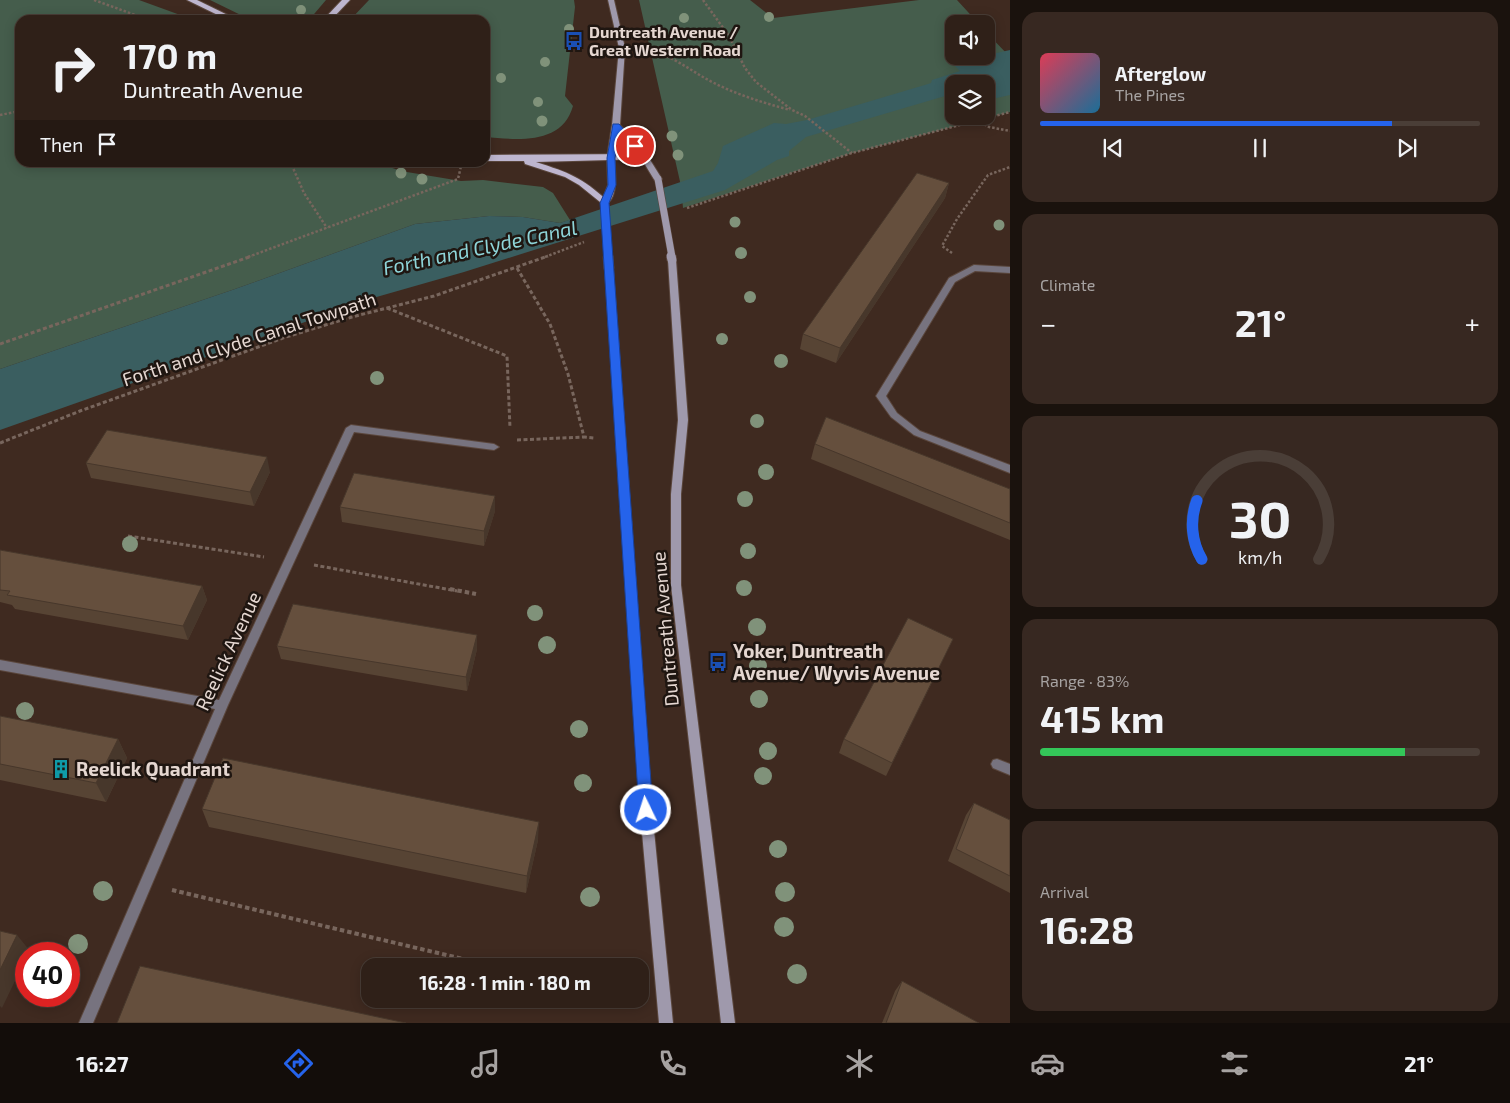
<!DOCTYPE html>
<html lang="en">
<head>
<meta charset="utf-8">
<style>
	body { margin:0; font-family:"Exo 2",sans-serif; background:#372821; color:#f1f3f6; height:100vh; display:flex; flex-direction:column; font-size:19px; white-space:nowrap }
	* { box-sizing:border-box; margin:0 }
	p { font-size:16px; color:#a7a3a2 }
	.icon { flex:none; width:28px; height:28px; fill:none; stroke:currentColor; stroke-width:2; stroke-linecap:round; stroke-linejoin:round }
	.map { position:relative; flex:1; overflow:hidden }
	.side { display:flex; flex-direction:column; gap:12px; padding:12px; background:#1a120d; width:500px }
	.side>* { flex:none }
	.banner { position:absolute; left:15px; top:15px; width:475px; height:152px; border-radius:15px; box-shadow:0 2px 12px #0003,0 0 0 1px #4a3e37; background:#2f2018; color:#f1f3f6; overflow:hidden }
	.fabs { position:absolute; left:945px; top:15px; display:grid; gap:10px }
	.fabs a { display:grid; place-items:center; width:50px; height:50px; border-radius:10px; background:#2f2018; box-shadow:0 2px 12px #0003,0 0 0 1px #4a3e37; font-size:25px }
	.speed { position:absolute; left:15px; top:942px; display:flex; gap:10px; font-size:25px; font-weight:700; text-align:center }
	.speed>* { display:grid; place-content:center; width:65px; height:65px; border-radius:50%; background:#2f2018; box-shadow:0 2px 12px #0003,0 0 0 1px #4a3e37; line-height:1 }
	.speed .limit { border:8px solid #d22; background:#fff; color:#111 }
	.pin { position:absolute; display:grid; place-items:center; width:42px; height:42px; color:#fff; margin:-21px; border:2px solid #fff; border-radius:50%; box-shadow:0 1px 5px #0007 }
	.me { position:absolute; width:55px; margin:-28px; rotate:356deg; stroke-linejoin:round; filter:drop-shadow(0 0 4px #0008) }
	.turn { display:flex; align-items:center; gap:18px; height:105px; padding:0 25px; font-size:22px }
	.turn .icon { width:65px; height:65px; stroke-width:2.5 }
	.turn b { display:block; font-size:35px; line-height:42px }
	.then { display:flex; align-items:center; height:48px; padding:0 25px; background:#0003; gap:10px; font-size:19px }
	.big { font-size:38px; font-weight:700; line-height:1.1 }
	.side .tile { flex:1; display:flex; flex-direction:column; justify-content:center; gap:8px; min-width:0; padding:0 18px; border-radius:15px; background:#372821 }
	.side .dial { align-items:center; gap:0 }
	.dial svg { height:130px; overflow:visible; fill:none; stroke:#4a3e37; stroke-width:7; stroke-linecap:round; text-anchor:middle }
	.dial text { fill:#f1f3f6; stroke:none }
	.song { display:flex; align-items:center; gap:15px }
	.cover { width:60px; height:60px; border-radius:8px; background:linear-gradient(135deg,hsl(350 70% 55%),hsl(200 70% 35%)) }
	.played { height:5px; border-radius:2px; background:linear-gradient(90deg,#2563eb 80%,#4a3e37 80%) }
	.keys { display:flex; justify-content:space-around; direction:ltr }
	.heat { display:flex; justify-content:space-between; align-items:center; font-size:28px; direction:ltr }
	.charge { height:8px; border-radius:4px; background:linear-gradient(90deg,#34c759 83%,#4a3e37 0) }
	.trip { position:absolute; left:361px; top:958px; width:288px; height:50px; border-radius:15px; background:#2f2018; box-shadow:0 2px 12px #0003,0 0 0 1px #4a3e37; font-weight:700; line-height:50px; text-align:center }
	.tab-bar { display:flex; height:80px; justify-content:space-around; align-items:center; background:#130d0a; color:#a7a3a2 }
	.tab-bar .icon { width:35px; height:35px }
	.tab-bar .current { color:#2563eb }
	.tab-bar b { font-size:22px; color:#f1f3f6 }
	main { display:flex; flex:1; min-height:0 }
	.map>svg:first-child { display:block }
	.green { fill:#455d4c; fill-rule:evenodd }
	.water { fill:#3a5e60 }
	.lines { fill:none; stroke-linecap:round; stroke-linejoin:round }
	.street-casing { stroke:#5a463c; stroke-width:2 }
	.secondary-casing { stroke:#5a463c; stroke-width:2 }
	.primary-casing { stroke:#5a463c; stroke-width:2 }
	.path-far2 { stroke:#78665d; stroke-width:2.5; stroke-dasharray:2.5 2; stroke-linecap:butt }
	.path-far1 { stroke:#78665d; stroke-width:3; stroke-dasharray:4 2.5; stroke-linecap:butt }
	.path { stroke:#78665d; stroke-width:4; stroke-dasharray:4.5 3; stroke-linecap:butt }
	.street { fill:#77737f; fill-rule:evenodd }
	.secondary { fill:#9f99ac; fill-rule:evenodd }
	.primary { fill:#beb6cf; fill-rule:evenodd }
	.secondary-bridge-far1-casing { stroke:#5a463c; stroke-width:8; stroke-linecap:butt }
	.secondary-bridge-casing { stroke:#5a463c; stroke-width:11; stroke-linecap:butt }
	.secondary-bridge-far1 { stroke:#9f99ac; stroke-width:7 }
	.secondary-bridge { stroke:#9f99ac; stroke-width:9 }
	.tree { fill:#80927a }
	.wall { fill:#574434 }
	.shaded-wall { fill:#47372b }
	.building { fill:#654f3d; stroke:#47372b }
	.route { fill:#2563eb; stroke:#184099 }
	.labels { text-anchor:middle; stroke-width:5; stroke-linejoin:round; paint-order:stroke }
	.far-poi-label { font-size:16px; font-weight:bold; fill:#e5d7d1; stroke:#1f1611; text-anchor:start }
	.street-label { font-size:19px; fill:#e5d7d1; stroke:#1f1611 }
	.poi-label { font-size:19px; font-weight:bold; fill:#e5d7d1; stroke:#1f1611; text-anchor:start }
	.water-label { font-size:20px; font-style:italic; fill:#8ed5d9; stroke:#1f1611 }
</style>
</head>
<body>
<main>
<div class="map">
<svg width="1010" height="1023" viewBox="0 0 1010 1023">
	<rect width="100%" height="100%" fill="#3f2a20"/>
	<g class="green">
		<polygon points="0,0 139,0 194,20 20,20 20,162 378,163 401,171 461,181 483,180 543,187 553,193 570,220 560,223 523,217 489,216 415,224 235,289 0,369"/>
		<polygon points="210,0 326,0 309,20 251,20"/>
		<path d="M 369,0 L 574,0 L 575,7 L 565,96 L 573,106 C 562,145 518,140 485,137 L 485,20 L 350,20 Z"/>
		<path d="M 639,0 L 750,0 L 773,18 L 919,0 L 957,0 L 979,24 L 954,24 L 954,56 L 986,56 L 986,32 L 1010,57 L 1010,112 L 852,153 L 683,208 L 681,186 ZM 954,84 L 986,84 L 986,116 L 954,116 Z"/>
	</g>
	<polygon class="water" points="1010,50 1010,95 992,99 986,96 986,84 954,84 954,97 945,96 806,137 789,151 789,156 777,160 725,190 464,272 373,298 0,430 0,369 235,289 415,224 489,216 523,217 560,223 713,171 718,163 723,146 774,123 786,124 807,120 928,84 931,83 932,80 960,71 955,66 970,59"/>
	<g class="lines">
		<g class="street-casing">
			<g id="street">
				<polygon points="974,265 1010,267 1010,273 975,271 955,282 886,396 897,413 920,431 1010,465 1010,473 914,435 891,417 876,396 949,278"/>
				<polygon points="351,425 494,444 499,447 494,450 354,432 228,705 93,1023 79,1023 215,709 0,670 0,660 219,700 346,428"/>
				<polygon points="997,759 1010,764 1010,775 993,768 991,764 993,760"/>
			</g>
		</g>
		<g class="secondary-casing">
			<g id="secondary">
				<path d="M 608,0 L 614,0 L 625,48 L 620,125 L 647,155 L 662,179 L 658,181 L 655,181 L 641,158 L 619,132 C 617,140 616,148 615,156 C 614,170 620,198 605,205 L 601,203 L 608,185 L 607,158 L 612,125 L 619,48 Z"/>
				<polygon points="672,257 676,260 688,420 681,494 681,585 735,1023 721,1023 671,585 671,494 678,420 668,260"/>
				<polygon points="609,266 613,269 652,810 673,1023 659,1023 640,810 605,269"/>
			</g>
		</g>
		<g class="primary-casing">
			<g id="primary">
				<polygon points="187,0 197,0 238,20 228,20"/>
				<polygon points="342,0 350,0 331,20 323,20"/>
				<path d="M 644,154 L 647,155 L 647,159 L 536,162 C 570,173 581,177 608,201 L 608,205 L 605,206 L 579,185 L 565,177 L 525,164 L 524,161 L 485,161 L 485,155 Z"/>
			</g>
		</g>
		<g class="path-far2">
			<polyline points="94,0 149,20"/>
			<polyline points="703,0 729,36 745,68 756,82 792,110 805,116 852,153"/>
			<path d="M 645,50 C 672,54 690,71 714,83 C 738,95 764,103 790,110"/>
			<polyline points="0,115 20,111"/>
			<polyline points="980,122 989,127 1010,131"/>
			<polyline points="288,162 293,168 304,193 327,228"/>
			<polyline points="687,208 852,153 1010,112"/>
			<polyline points="952,253 942,246 957,219 988,175 1010,167"/>
			<polyline points="248,257 458,179 462,162"/>
			<polyline points="545,257 584,242"/>
		</g>
		<g class="path-far1">
			<polyline points="517,268 550,324 568,374 584,437 594,438"/>
			<polyline points="387,308 507,356 510,428"/>
			<polyline points="0,344 252,256"/>
			<polyline points="517,440 584,437"/>
			<polyline points="0,443 80,411 286,337 352,317 434,296 548,256"/>
			<polyline points="128,536 264,557"/>
			<polyline points="314,565 457,591"/>
		</g>
		<g class="path">
			<polyline points="450,589 476,594"/>
			<polyline points="172,890 480,963"/>
		</g>
		<use href="#street" class="street"/>
		<use href="#secondary" class="secondary"/>
		<use href="#primary" class="primary"/>
		<g class="secondary-bridge-far1-casing">
			<g id="secondary-bridge-far1">
				<polyline points="658,179 672,257"/>
				<polyline points="605,203 608,257"/>
			</g>
		</g>
		<g class="secondary-bridge-casing">
			<g id="secondary-bridge">
				<polyline points="608,256 609,269"/>
				<polyline points="671,256 672,260"/>
			</g>
		</g>
		<use href="#secondary-bridge-far1" class="secondary-bridge-far1"/>
		<use href="#secondary-bridge" class="secondary-bridge"/>
	</g>
	<g class="tree">
		<circle cx="301" cy="10" r="5"/>
		<circle cx="769" cy="17" r="5"/>
		<circle cx="684" cy="18" r="5"/>
		<circle cx="569" cy="29" r="5"/>
		<circle cx="545" cy="62" r="5"/>
		<circle cx="501" cy="78" r="5"/>
		<circle cx="538" cy="102" r="5"/>
		<circle cx="542" cy="121" r="5.5"/>
		<circle cx="672" cy="136" r="5.5"/>
		<circle cx="678" cy="155" r="5.5"/>
		<circle cx="401" cy="173" r="5.5"/>
		<circle cx="422" cy="179" r="5.5"/>
		<circle cx="735" cy="222" r="5.5"/>
		<circle cx="999" cy="225" r="5.5"/>
		<circle cx="741" cy="253" r="6"/>
		<circle cx="750" cy="297" r="6"/>
		<circle cx="722" cy="339" r="6"/>
		<circle cx="781" cy="361" r="7"/>
		<circle cx="377" cy="378" r="7"/>
		<circle cx="757" cy="421" r="7"/>
		<circle cx="766" cy="472" r="8"/>
		<circle cx="745" cy="499" r="8"/>
		<circle cx="130" cy="544" r="8"/>
		<circle cx="748" cy="551" r="8"/>
		<circle cx="744" cy="588" r="8"/>
		<circle cx="535" cy="613" r="8"/>
		<circle cx="757" cy="627" r="9"/>
		<circle cx="547" cy="645" r="9"/>
		<circle cx="758" cy="666" r="9"/>
		<circle cx="759" cy="699" r="9"/>
		<circle cx="25" cy="711" r="9"/>
		<circle cx="579" cy="729" r="9"/>
		<circle cx="768" cy="751" r="9"/>
		<circle cx="763" cy="776" r="9"/>
		<circle cx="583" cy="783" r="9"/>
		<circle cx="778" cy="849" r="9"/>
		<circle cx="103" cy="891" r="10"/>
		<circle cx="785" cy="892" r="10"/>
		<circle cx="590" cy="897" r="10"/>
		<circle cx="784" cy="927" r="10"/>
		<circle cx="78" cy="944" r="10"/>
		<circle cx="797" cy="974" r="10"/>
	</g>
	<g class="wall">
		<polygon points="949,183 945,198 836,363 800,349 803,334"/>
		<polygon points="815,444 1010,489 1010,540 811,459"/>
		<polygon points="86,463 270,472 254,506 91,478"/>
		<polygon points="495,496 495,511 484,546 342,522 340,507"/>
		<polygon points="0,550 202,586 207,600 188,640 15,609 12,605 0,602"/>
		<polygon points="477,635 477,649 467,691 281,659 277,646"/>
		<polygon points="953,639 886,776 839,753 844,739"/>
		<polygon points="0,716 118,739 127,758 106,802 0,780"/>
		<polygon points="974,803 1010,820 1010,893 948,861 966,815"/>
		<polygon points="202,809 538,840 526,893 209,827"/>
		<polygon points="902,981 979,1023 882,1023 895,991"/>
	</g>
	<g class="shaded-wall">
		<polygon points="949,183 945,198 836,363 840,348"/>
		<polygon points="267,457 270,472 254,506 250,492"/>
		<polygon points="495,496 495,511 484,546 484,531"/>
		<polygon points="202,586 207,600 188,640 183,626"/>
		<polygon points="477,635 477,649 467,691 466,677"/>
		<polygon points="118,739 127,758 106,802 96,783"/>
		<polygon points="539,822 538,840 526,893 527,876"/>
		<polygon points="17,935 30,951 28,954 26,954 26,958 2,1008 0,1006 0,970"/>
	</g>
	<g class="building">
		<polygon points="917,173 949,183 840,348 803,334"/>
		<polygon points="826,417 1010,489 1010,523 815,444"/>
		<polygon points="107,430 267,457 250,492 86,463"/>
		<polygon points="354,473 495,496 484,531 340,507"/>
		<polygon points="0,550 202,586 183,626 7,595 10,591 0,590"/>
		<polygon points="293,604 477,635 466,677 277,646"/>
		<polygon points="908,618 953,639 892,763 844,739"/>
		<polygon points="0,716 118,739 96,783 0,764"/>
		<polygon points="223,758 539,822 527,876 202,809"/>
		<polygon points="974,803 1010,820 1010,876 956,849"/>
		<polygon points="0,931 17,935 0,970"/>
		<polygon points="140,966 406,1023 117,1023"/>
		<polygon points="902,981 979,1023 886,1023"/>
	</g>
	<polygon class="route" points="613,124 619,124 639,146 632,148 619,133 615,158 616,185 609,203 653,810 651,815 646,817 641,815 639,810 600,203 608,185 607,158"/>
	<defs>
		<g id="bus-bare" transform="scale(1.5)"><path d="M-5-6H5V4H4V6H2V4H-2V6H-4V4H-5ZM-3.5-4V0h7V-4ZM-3.5 1.2v1.5H-2V1.2ZM2 1.2v1.5H3.5V1.2Z" fill="#1a4fb4" stroke="#1f1611" stroke-width="2.5" paint-order="stroke"/></g>
		<g id="building-bare" transform="scale(1.5)"><path d="M-4-6H4V6H1V3H-1V6H-4ZM-2.5-4.3h1.7v1.8h-1.7ZM.8-4.3h1.7v1.8H.8ZM-2.5-1h1.7V.8h-1.7ZM.8-1h1.7V.8H.8Z" fill="#0f9aa8" stroke="#1f1611" stroke-width="2.5" paint-order="stroke"/></g>
	</defs>
	<g fill-rule="evenodd">
		<use href="#bus-bare" x="574" y="41"/>
		<use href="#bus-bare" x="718" y="662"/>
		<use href="#building-bare" x="61" y="769"/>
	</g>
	<g class="labels">
		<g class="far-poi-label">
			<text x="589" y="38">Duntreath Avenue /<tspan x="589" dy="18">Great Western Road</tspan></text>
		</g>
		<g class="street-label">
			<text transform="translate(249 339) rotate(-18)" y="7">Forth and Clyde Canal Towpath</text>
			<text transform="translate(665 629) rotate(-95)" y="7">Duntreath Avenue</text>
			<text transform="translate(228 651) rotate(-65)" y="7">Reelick Avenue</text>
		</g>
		<g class="poi-label">
			<text x="733" y="658">Yoker, Duntreath<tspan x="733" dy="22">Avenue/ Wyvis Avenue</tspan></text>
			<text x="76" y="776">Reelick Quadrant</text>
		</g>
		<g class="water-label">
			<text transform="translate(480 248) rotate(-12)" y="7">Forth and Clyde Canal</text>
		</g>
	</g>
</svg>
<div class="fabs">
<a><svg class="icon" aria-label="sound" viewBox="0 0 24 24"><path d="M4 9h4l5-4v14l-5-4H4zM17 9q2 3 0 6"/></svg></a>
<a><svg class="icon" aria-label="layers" viewBox="0 0 24 24"><path d="M12 4l9 5-9 5-9-5zM3 14l9 5 9-5"/></svg></a>
</div>
<div class="speed"><div class="limit">40</div></div>
<div class="pin" style="left:635px;top:146px;background:#d93025"><svg class="icon" aria-label="arrive" viewBox="0 0 24 24"><path d="M6 21V4h12l-3 4 3 4H6"/></svg></div>
<svg class="me" style="left:646px;top:810px" viewBox="-20 -20 40 40"><circle r="17" fill="#2563eb" stroke="#fff" stroke-width="3"/><path d="M0-11L8 9 0 5-8 9z" fill="#fff"/></svg>
<div class="trip">16:28 · 1 min · 180 m</div>
<div class="banner">
<div class="turn"><svg class="icon" aria-label="right" viewBox="0 0 24 24"><path d="M7 20v-9h11M14 6l5 5-5 5"/></svg><div><b>170 m</b>Duntreath Avenue</div></div>
<div class="then">Then<svg class="icon" aria-label="arrive" viewBox="0 0 24 24"><path d="M6 21V4h12l-3 4 3 4H6"/></svg></div>
</div>
</div>
<section class="side">
<div class="tile">
<div class="song"><i class="cover"></i><div><b>Afterglow</b><p>The Pines</p></div></div>
<div class="played"></div>
<div class="keys"><svg class="icon" aria-label="previous" viewBox="0 0 24 24"><path d="M18 5L8 12l10 7zM5 5v14"/></svg><svg class="icon" aria-label="pause" viewBox="0 0 24 24"><path d="M8 5v14M16 5v14"/></svg><svg class="icon" aria-label="next" viewBox="0 0 24 24"><path d="M6 5l10 7-10 7zM19 5v14"/></svg></div>
</div>
<div class="tile"><p>Climate</p>
<div class="heat"><a>−</a><b class="big">21°</b><a>+</a></div>
</div>
<div class="tile dial"><svg viewBox="0 0 100 80">
<path d="M14 69A42 42 0 1 1 86 69"/>
<path d="M14 69A42 42 0 0 1 11 33" stroke="#2563eb"/>
<text x="50" y="56" font-size="32" font-weight="700">30</text>
<text x="50" y="72" font-size="11">km/h</text>
</svg></div>
<div class="tile"><p>Range · 83%</p><b class="big">415 km</b><div class="charge"></div></div>
<div class="tile"><p>Arrival</p><b class="big">16:28</b></div>
</section>
</main>
<nav class="tab-bar">
<b>16:27</b>
<svg class="icon current" aria-label="directions" viewBox="0 0 24 24"><path d="M12 3l9 9-9 9-9-9zM9 14v-3h6M13 9l2 2-2 2"/></svg>
<svg class="icon" aria-label="music" viewBox="0 0 24 24"><path d="M9 18V5l10-2v13"/><circle cx="6" cy="18" r="3"/><circle cx="16" cy="16" r="3"/></svg>
<svg class="icon" aria-label="phone" viewBox="0 0 24 24"><path d="M5 4h4l2 5-3 2q2 4 5 5l2-3 5 2v4C11 20 4 13 5 4z"/></svg>
<svg class="icon" aria-label="climate" viewBox="0 0 24 24"><path d="M12 3v18M4 7l16 10M4 17L20 7"/></svg>
<svg class="icon" aria-label="car" viewBox="0 0 24 24"><path d="M5 17H2v-5l4-1 3-4h7l3 4 3 1v5h-3M9 17h6M6 11h13"/><circle cx="7" cy="17" r="2"/><circle cx="17" cy="17" r="2"/></svg>
<svg class="icon" aria-label="filters" viewBox="0 0 24 24"><path d="M4 7h16M4 17h16"/><circle cx="9" cy="7" r="2"/><circle cx="15" cy="17" r="2"/></svg>
<b>21°</b>
</nav>
</body>
</html>
